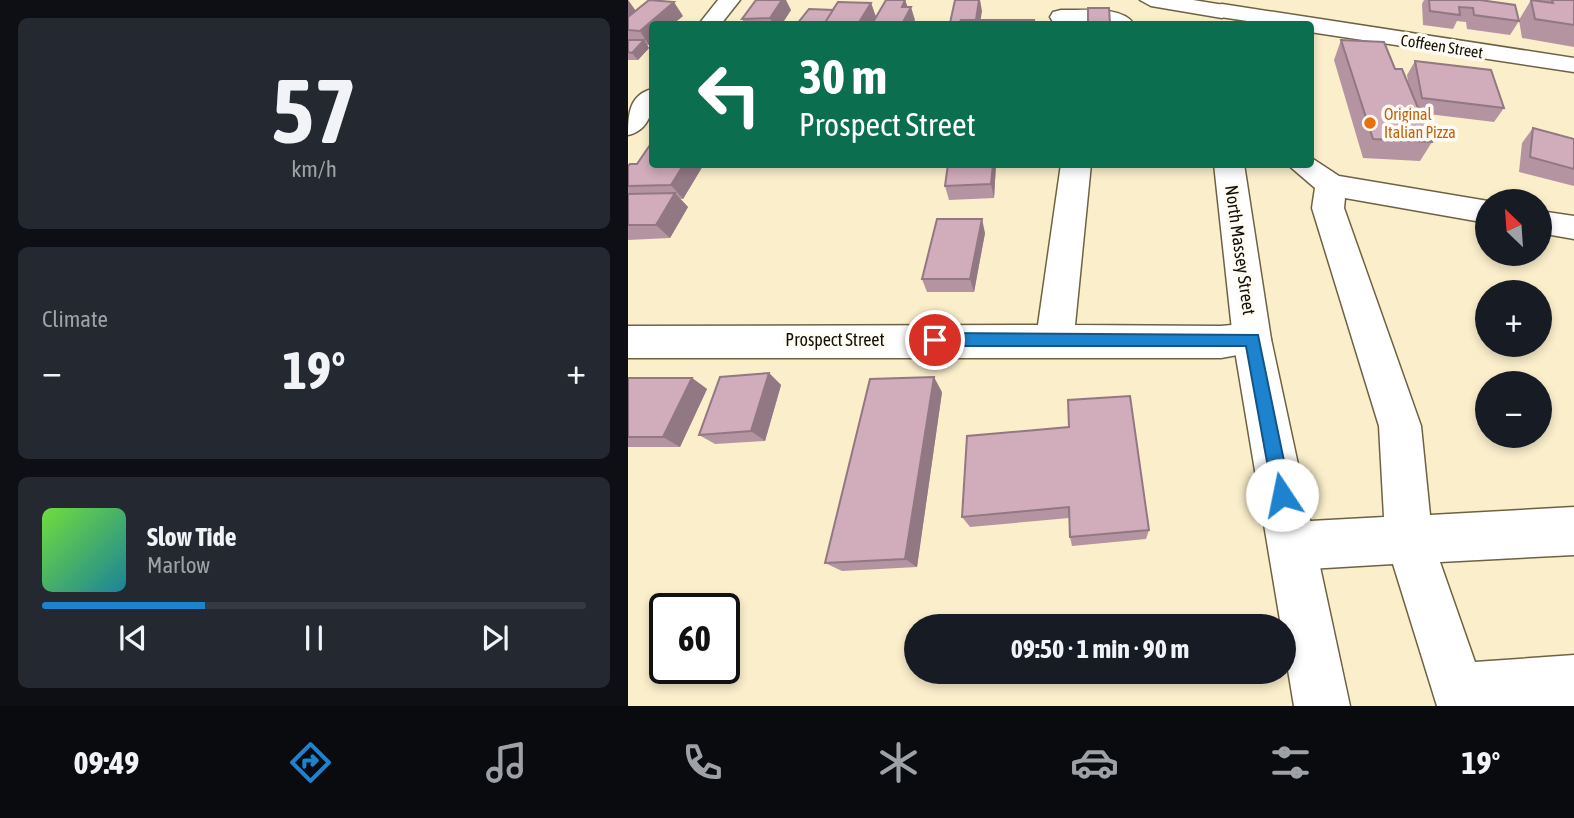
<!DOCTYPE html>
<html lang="en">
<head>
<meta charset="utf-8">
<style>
	body { margin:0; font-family:"Asap Condensed",sans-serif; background:#242831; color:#f1f3f6; height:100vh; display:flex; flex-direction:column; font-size:26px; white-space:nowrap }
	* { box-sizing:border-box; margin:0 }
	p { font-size:23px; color:#9ea1a6 }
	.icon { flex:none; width:38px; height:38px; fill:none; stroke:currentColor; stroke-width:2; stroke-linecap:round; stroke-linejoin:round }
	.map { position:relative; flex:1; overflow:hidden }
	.details { display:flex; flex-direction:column; gap:18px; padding:18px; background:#0d0f14; width:628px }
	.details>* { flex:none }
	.banner { position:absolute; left:21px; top:21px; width:665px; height:147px; border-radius:7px; box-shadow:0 4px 10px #0003; background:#0b6e4f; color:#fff; overflow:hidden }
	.needle { width:46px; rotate:335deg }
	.fabs { position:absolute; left:847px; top:189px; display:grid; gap:14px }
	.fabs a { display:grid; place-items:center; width:77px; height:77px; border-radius:50%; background:#171b24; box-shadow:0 4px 10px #0003; font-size:35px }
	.speed { position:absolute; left:21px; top:593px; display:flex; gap:14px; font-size:35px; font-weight:700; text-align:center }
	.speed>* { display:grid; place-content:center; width:91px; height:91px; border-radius:50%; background:#171b24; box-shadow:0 4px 10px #0003; line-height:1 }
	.speed .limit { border:4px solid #111; border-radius:10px; background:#fff; color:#111 }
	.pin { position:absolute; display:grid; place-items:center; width:60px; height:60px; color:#fff; margin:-30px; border:4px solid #fff; border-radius:50%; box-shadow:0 2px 7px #0007 }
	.me { position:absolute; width:77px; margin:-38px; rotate:349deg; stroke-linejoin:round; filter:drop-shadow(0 0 5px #0008) }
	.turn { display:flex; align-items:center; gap:24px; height:147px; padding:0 35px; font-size:32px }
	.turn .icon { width:91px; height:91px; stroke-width:2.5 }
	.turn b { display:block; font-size:49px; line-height:60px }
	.big { font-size:52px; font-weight:700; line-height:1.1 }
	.details .widget { flex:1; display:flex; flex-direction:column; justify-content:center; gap:10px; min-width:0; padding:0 24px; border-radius:10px; background:#242831 }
	.details .dial { align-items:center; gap:0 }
	.dial b { font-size:91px; line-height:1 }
	.song { display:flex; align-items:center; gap:21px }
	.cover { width:84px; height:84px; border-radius:10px; background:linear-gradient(135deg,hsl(100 70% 55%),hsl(190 70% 35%)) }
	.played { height:7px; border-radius:4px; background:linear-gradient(90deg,#1d83ce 30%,#363941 30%) }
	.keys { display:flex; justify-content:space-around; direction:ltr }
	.heat { display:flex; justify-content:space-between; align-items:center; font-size:38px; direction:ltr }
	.trip { position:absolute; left:276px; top:614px; width:392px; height:70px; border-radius:35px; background:#171b24; box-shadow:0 4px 10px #0003; font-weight:700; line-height:70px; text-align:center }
	.dock { display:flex; height:112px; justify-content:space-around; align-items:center; background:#090b0e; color:#9ea1a6 }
	.dock .icon { width:49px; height:49px }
	.dock .active { color:#1d83ce }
	.dock b { font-size:32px; color:#f1f3f6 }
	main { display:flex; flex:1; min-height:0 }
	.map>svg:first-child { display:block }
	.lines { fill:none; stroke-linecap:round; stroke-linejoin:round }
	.minor-casing { stroke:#6d6344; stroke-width:3 }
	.major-casing { stroke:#6d6344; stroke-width:3 }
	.minor { fill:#fff; fill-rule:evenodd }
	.major { fill:#fff; fill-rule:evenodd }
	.wall { fill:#b494a1 }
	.shaded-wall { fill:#927883 }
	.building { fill:#d1acbb; stroke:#927883; stroke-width:2 }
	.route { fill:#1d83ce; stroke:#135586; stroke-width:2 }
	.food-dot { fill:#e8710a; stroke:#fefcf5; stroke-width:2.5 }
	.labels { text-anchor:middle; stroke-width:7; stroke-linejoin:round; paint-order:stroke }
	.far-street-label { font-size:16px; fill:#151005; stroke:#fefcf5 }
	.far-food-label { font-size:16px; fill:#c56008; stroke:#fefcf5; text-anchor:start }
	.street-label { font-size:18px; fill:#151005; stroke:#fefcf5 }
</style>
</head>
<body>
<main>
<section class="details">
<div class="widget dial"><b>57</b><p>km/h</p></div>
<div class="widget"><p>Climate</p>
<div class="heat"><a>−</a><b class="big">19°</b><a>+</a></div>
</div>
<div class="widget">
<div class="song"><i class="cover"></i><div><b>Slow Tide</b><p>Marlow</p></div></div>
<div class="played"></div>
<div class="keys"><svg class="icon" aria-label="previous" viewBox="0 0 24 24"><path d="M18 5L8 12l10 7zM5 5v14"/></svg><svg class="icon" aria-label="pause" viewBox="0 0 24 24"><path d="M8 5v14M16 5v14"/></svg><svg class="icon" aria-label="next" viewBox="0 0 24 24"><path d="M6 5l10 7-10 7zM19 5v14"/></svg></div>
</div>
</section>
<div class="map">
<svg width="946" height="706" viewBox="0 0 946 706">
	<rect width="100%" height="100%" fill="#faeecb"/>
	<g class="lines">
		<g class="minor-casing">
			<g id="minor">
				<polygon points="90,0 112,0 93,24 71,24"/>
				<polygon points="594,4 946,58 946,72 682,32 682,24 639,24 586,16 583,11 586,6"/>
				<path d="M 433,10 C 454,11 493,5 506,24 L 425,22 L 422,17 L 425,12 Z"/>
				<path d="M 24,89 C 26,109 22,130 0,135 C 0,115 1,95 24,89 Z"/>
				<polygon points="682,157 711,176 860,201 859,223 717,198 716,208 793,426 802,515 946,507 946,555 812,562 847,662 946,655 946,706 809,706 765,564 664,570 647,563 640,546 647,529 664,522 756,517 751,426 684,208 687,188 659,164 682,164"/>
				<polygon points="433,164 463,164 447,325 593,326 624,323 637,328 643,339 637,350 593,358 0,358 0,326 410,325"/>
				<polygon points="912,211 946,216 946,239 912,233"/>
			</g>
		</g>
		<g class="major-casing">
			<g id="major">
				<polygon points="512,0 565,0 602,6 605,11 594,18 523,6"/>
				<polygon points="586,164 616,164 643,339 722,706 666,706 656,646 656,626 653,626 605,339"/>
			</g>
		</g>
		<use href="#minor" class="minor"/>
		<use href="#major" class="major"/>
	</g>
	<g class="wall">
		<polygon points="0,0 8,11 55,16 45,24 24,24 21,45 19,45 21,48 10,60 0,60"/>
		<polygon points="796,0 852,0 891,21 882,35 839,29 838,22 829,21 825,29 795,25 794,4"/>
		<polygon points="903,0 946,0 946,47 894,38 891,20"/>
		<polygon points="243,3 248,17 243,24 169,24 205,10"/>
		<polygon points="163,10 154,24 117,24 114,19"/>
		<polygon points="713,40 767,69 781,87 779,75 787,61 876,108 866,122 792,113 804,142 792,161 735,158 706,60"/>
		<polygon points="905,128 946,139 946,186 891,172 894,143"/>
		<polygon points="24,164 76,164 55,199 52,199 60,207 42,238 0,240 0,166"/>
		<polygon points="320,164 368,164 366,198 321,200 317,186"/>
		<polygon points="357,233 346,292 299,292 294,279"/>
		<polygon points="141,373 153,385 137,441 87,444 71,435"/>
		<polygon points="0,378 64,378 79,389 52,447 0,447"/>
		<polygon points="314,392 289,567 214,571 197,563"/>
		<polygon points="339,436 521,530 518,539 444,546 442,537 441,518 342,527 334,517"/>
	</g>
	<g class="shaded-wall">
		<polygon points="0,0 9,13 0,22"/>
		<polygon points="154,0 158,0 163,10 154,24 145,24 142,18"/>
		<polygon points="277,0 281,10 283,7 287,20 285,24 274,24 274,7"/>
		<polygon points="351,0 352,0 354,11 352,24 348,22"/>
		<polygon points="46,2 55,16 45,24 24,24 24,42 21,45 12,31"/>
		<polygon points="243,3 248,17 243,24 231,24"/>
		<polygon points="16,40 21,48 10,60 4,53"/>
		<polygon points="56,164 76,164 55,199 43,185"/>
		<polygon points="365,164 368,165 366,198 363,184"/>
		<polygon points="47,193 60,207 42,238 28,225"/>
		<polygon points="354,219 357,233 346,292 342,279"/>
		<polygon points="141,373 153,385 137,441 123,431"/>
		<polygon points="306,377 314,392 289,567 277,559"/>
		<polygon points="64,378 79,389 52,447 35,437"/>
	</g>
	<g class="building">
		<polygon points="21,0 46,2 12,31 0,30 0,17"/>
		<polygon points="128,0 154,0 142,18 114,19"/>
		<polygon points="258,0 277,0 274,7 283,7 274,24 244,24"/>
		<polygon points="327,0 351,0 348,20 333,20 332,23 322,23"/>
		<polygon points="801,0 852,0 887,5 891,21 846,15 845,8 831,7 832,15 802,11"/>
		<polygon points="903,0 925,3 924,0 946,0 946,25 907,19"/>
		<polygon points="210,2 243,3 230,24 196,23"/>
		<polygon points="460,8 481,8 482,24 460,24"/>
		<polygon points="181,9 205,10 196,24 169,24"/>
		<polygon points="333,20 406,20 405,24 331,24"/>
		<polygon points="0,40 16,40 4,53 0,52"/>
		<polygon points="713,40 756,42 767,69 774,69 804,142 745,139"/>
		<polygon points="787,61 863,70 876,108 794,98"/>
		<polygon points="905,128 946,139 946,169 902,157"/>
		<polygon points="24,142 24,164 56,164 43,185 0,186 0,166 2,164 9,164"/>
		<polygon points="320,164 365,164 363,184 317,186"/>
		<polygon points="47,193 28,225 0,225 0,194"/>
		<polygon points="309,219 354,219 342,279 294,279"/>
		<polygon points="141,373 123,431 71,435 92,377"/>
		<polygon points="306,377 277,559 197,563 242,379"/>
		<polygon points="0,378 64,378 35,437 0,437"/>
		<polygon points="502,396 521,530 442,537 441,507 334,517 339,436 441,427 440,400"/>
	</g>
	<polygon class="route" points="307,333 630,335 663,495 661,501 654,504 647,501 645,495 618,346 307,346 299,340"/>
	<circle class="food-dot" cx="742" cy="123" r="7"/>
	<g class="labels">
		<g class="far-street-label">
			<text transform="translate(814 46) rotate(9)" y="6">Coffeen Street</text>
		</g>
		<g class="far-food-label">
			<text x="756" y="120">Original<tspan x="756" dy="18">Italian Pizza</tspan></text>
		</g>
		<g class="street-label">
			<text transform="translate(612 250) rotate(82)" y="6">North Massey Street</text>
			<text x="207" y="346">Prospect Street</text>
		</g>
	</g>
</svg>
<div class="fabs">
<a><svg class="needle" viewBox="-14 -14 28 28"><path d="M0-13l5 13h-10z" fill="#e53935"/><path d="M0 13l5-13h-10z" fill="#9ea1a6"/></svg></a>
<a>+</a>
<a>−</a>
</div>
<div class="speed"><div class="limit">60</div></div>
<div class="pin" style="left:307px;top:340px;background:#d93025"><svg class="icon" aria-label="arrive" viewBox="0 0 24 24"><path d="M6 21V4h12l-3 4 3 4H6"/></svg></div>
<svg class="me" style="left:654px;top:495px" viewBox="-20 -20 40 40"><circle r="19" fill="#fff"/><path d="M0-13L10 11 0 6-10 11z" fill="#1d83ce"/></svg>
<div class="trip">09:50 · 1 min · 90 m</div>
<div class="banner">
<div class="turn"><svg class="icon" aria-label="left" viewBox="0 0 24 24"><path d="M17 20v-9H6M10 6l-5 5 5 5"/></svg><div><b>30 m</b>Prospect Street</div></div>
</div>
</div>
</main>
<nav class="dock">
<b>09:49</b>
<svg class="icon active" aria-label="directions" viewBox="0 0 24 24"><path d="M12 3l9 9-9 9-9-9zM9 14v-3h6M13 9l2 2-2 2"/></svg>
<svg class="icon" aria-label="music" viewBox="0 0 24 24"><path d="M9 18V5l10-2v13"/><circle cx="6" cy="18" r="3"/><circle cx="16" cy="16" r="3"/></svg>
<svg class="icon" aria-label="phone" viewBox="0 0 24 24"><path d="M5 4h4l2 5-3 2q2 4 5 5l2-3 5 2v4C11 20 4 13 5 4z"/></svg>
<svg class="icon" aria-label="climate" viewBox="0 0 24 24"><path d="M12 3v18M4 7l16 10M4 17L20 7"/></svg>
<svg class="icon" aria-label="car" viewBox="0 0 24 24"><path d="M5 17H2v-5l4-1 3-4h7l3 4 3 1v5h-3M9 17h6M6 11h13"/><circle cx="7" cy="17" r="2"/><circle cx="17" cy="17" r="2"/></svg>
<svg class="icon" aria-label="filters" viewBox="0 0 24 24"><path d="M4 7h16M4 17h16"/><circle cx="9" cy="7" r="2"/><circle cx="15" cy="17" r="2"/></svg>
<b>19°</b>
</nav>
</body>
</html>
